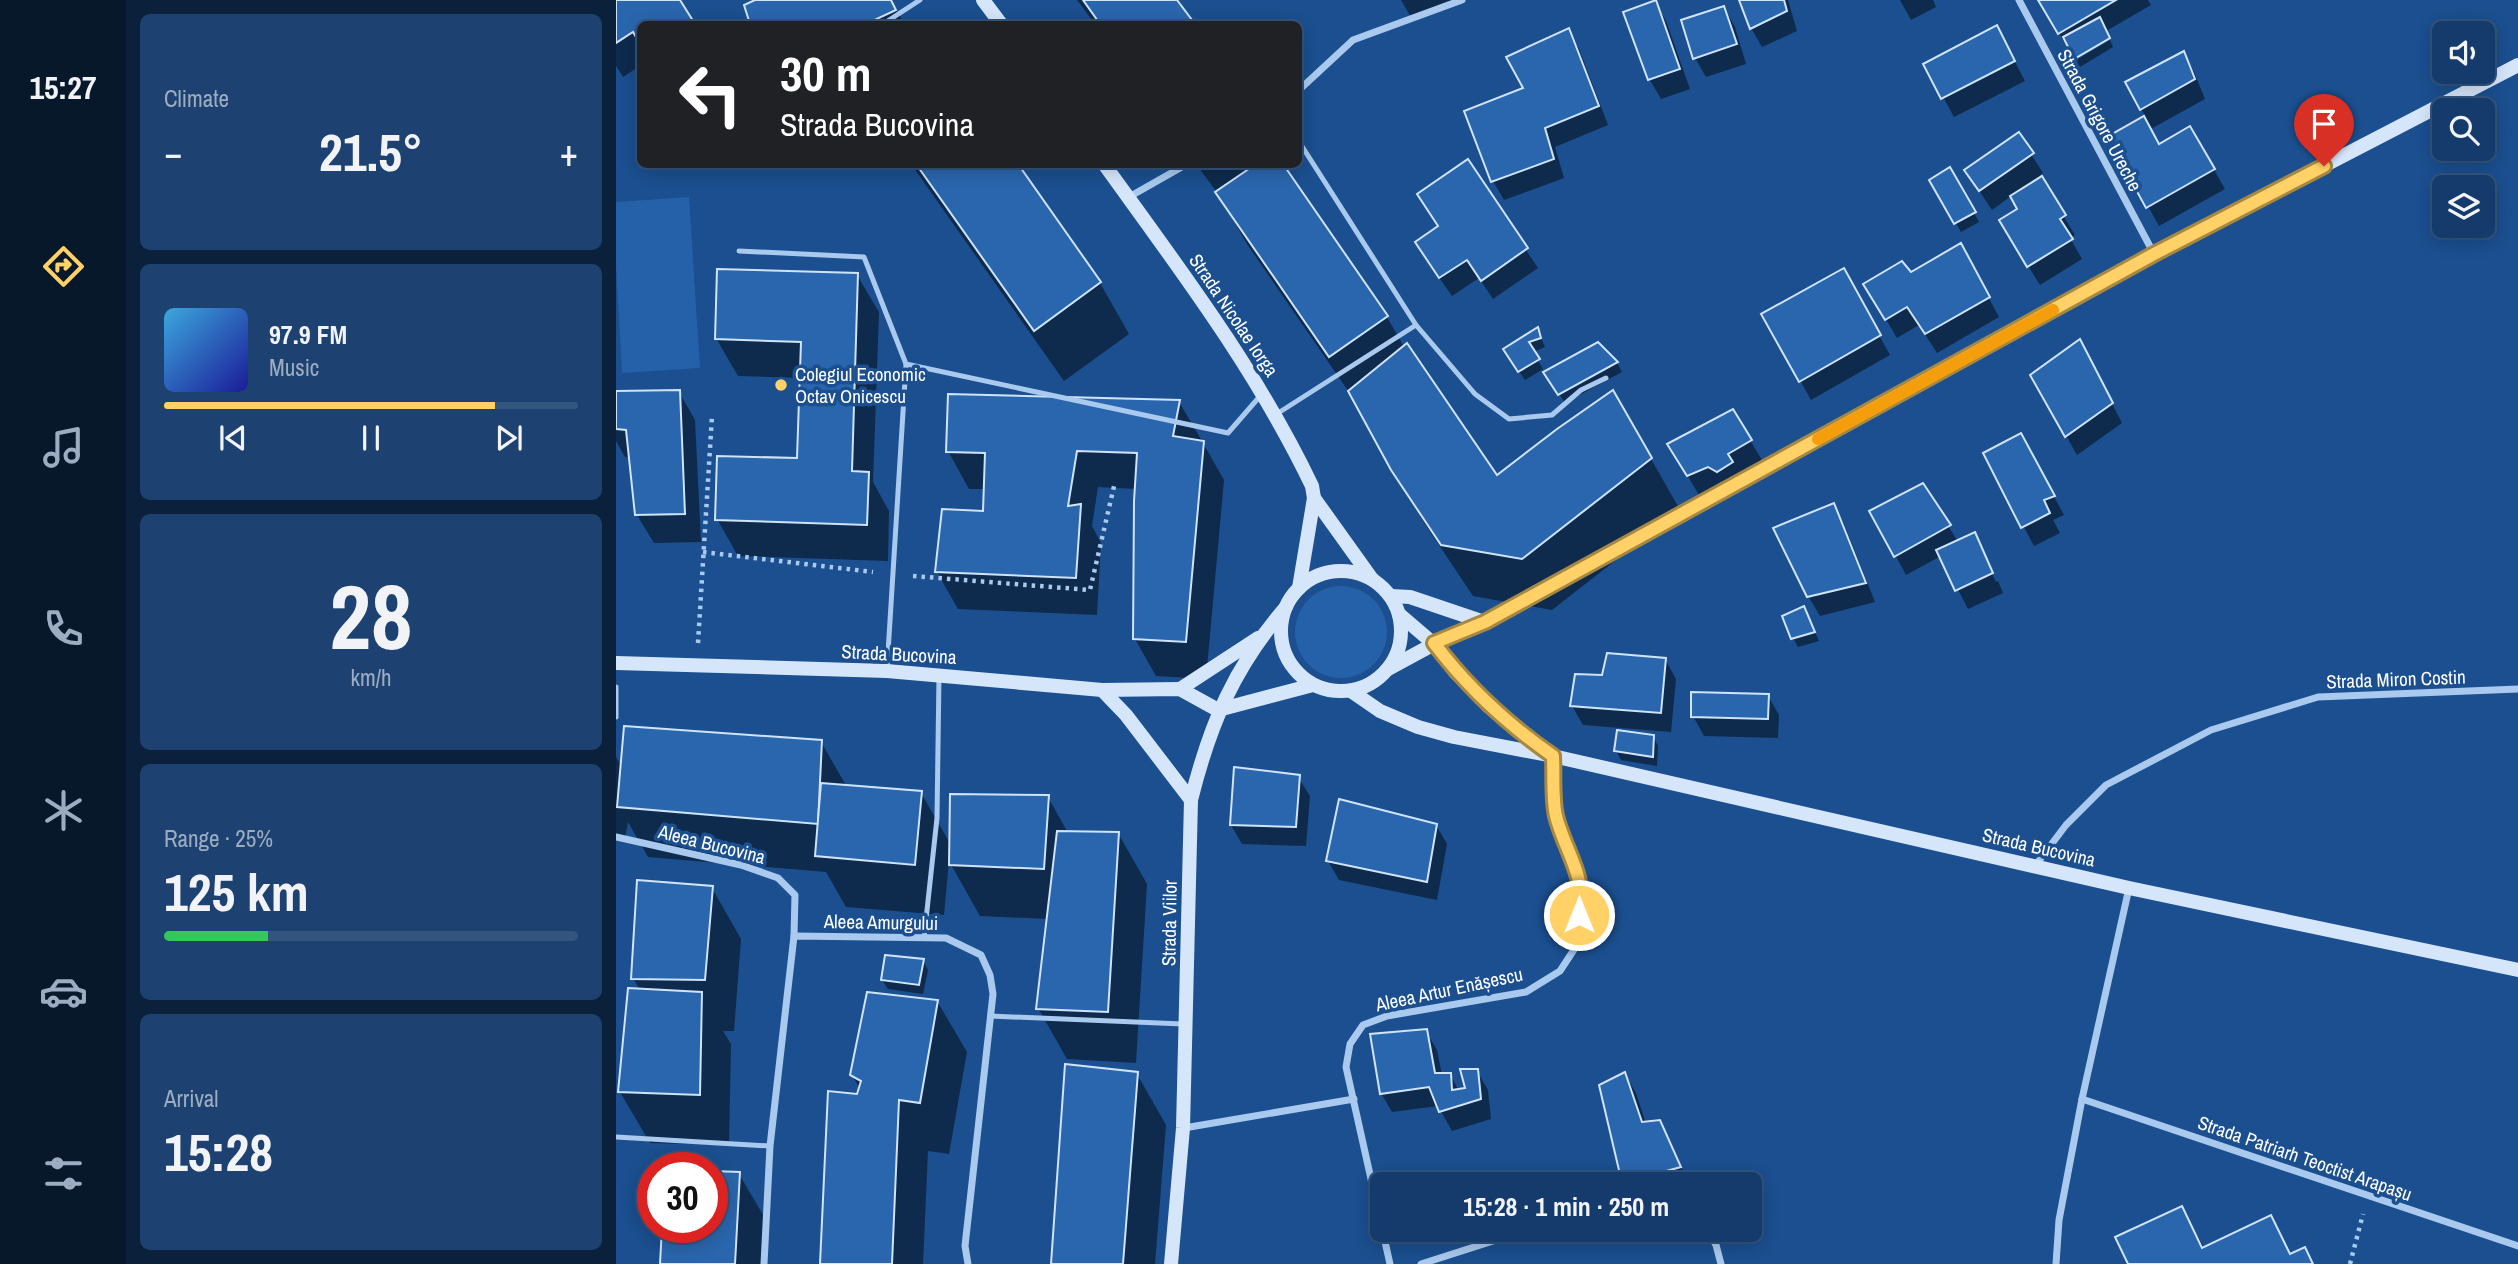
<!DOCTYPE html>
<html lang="en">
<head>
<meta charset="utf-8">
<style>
	body { margin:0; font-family:"Archivo Narrow",sans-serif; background:#1d4271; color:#f1f3f6; height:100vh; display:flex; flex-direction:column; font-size:26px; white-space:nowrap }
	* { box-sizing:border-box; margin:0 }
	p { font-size:23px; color:#9dadc1 }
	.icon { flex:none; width:38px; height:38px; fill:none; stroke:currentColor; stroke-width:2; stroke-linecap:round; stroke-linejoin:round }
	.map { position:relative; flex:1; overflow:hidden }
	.sheet { display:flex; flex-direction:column; gap:14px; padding:14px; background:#0b203b; width:490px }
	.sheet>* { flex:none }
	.guide { position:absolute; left:21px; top:21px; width:665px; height:147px; border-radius:10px; box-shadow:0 4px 18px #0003,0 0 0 2px #33557e; background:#202124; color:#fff; overflow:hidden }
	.fabs { position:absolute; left:1816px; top:21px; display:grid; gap:14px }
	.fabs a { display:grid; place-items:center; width:63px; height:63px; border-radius:10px; background:#143b6b; box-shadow:0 4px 18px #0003,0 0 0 2px #33557e; font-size:35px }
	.speed { position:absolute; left:21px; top:1152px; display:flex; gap:14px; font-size:35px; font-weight:700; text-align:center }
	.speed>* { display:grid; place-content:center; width:91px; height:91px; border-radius:50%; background:#143b6b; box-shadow:0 4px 18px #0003,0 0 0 2px #33557e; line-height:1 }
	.speed .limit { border:10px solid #d22; background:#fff; color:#111 }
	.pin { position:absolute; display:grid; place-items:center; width:60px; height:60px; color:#fff; margin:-72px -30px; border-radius:50% 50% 50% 0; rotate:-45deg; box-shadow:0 0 7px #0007 }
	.pin .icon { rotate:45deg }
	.me { position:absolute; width:77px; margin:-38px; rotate:0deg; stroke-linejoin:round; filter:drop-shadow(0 0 5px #0008) }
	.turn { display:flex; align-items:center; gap:24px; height:147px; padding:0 28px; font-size:32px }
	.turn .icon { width:91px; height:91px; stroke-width:2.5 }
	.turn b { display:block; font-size:49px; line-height:60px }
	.big { font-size:52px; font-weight:800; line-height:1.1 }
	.sheet .widget { flex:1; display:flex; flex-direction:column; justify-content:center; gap:10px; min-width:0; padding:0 24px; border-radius:10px; background:#1d4271 }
	.sheet .dial { align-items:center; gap:0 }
	.dial b { font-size:91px; line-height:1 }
	.song { display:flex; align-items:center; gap:21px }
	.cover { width:84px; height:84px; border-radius:10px; background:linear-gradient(135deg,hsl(200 70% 55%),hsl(240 70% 35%)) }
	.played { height:7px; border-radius:4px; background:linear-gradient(90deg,#ffd166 80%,#33557e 80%) }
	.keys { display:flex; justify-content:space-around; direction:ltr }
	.heat { display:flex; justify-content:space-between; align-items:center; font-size:38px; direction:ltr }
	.charge { height:10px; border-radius:5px; background:linear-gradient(90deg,#34c759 25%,#33557e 0) }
	.trip { position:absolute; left:754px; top:1172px; width:392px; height:70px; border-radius:10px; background:#143b6b; box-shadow:0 4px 18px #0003,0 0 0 2px #33557e; font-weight:800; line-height:70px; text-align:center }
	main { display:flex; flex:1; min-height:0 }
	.tabs { display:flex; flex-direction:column; width:126px; justify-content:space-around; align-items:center; background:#08182b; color:#9dadc1 }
	.tabs .icon { width:49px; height:49px }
	.tabs .active { color:#ffd166 }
	.tabs b { font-size:32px; color:#f1f3f6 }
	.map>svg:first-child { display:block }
	.green { fill:#2461a8 }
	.shadow { fill:#0007 }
	.building { fill:#2a66ad; stroke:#cfe3fa; stroke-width:2 }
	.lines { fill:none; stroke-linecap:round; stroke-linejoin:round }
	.path { stroke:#a9c9ee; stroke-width:4.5; stroke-dasharray:3.5 5; stroke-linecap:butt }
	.lane { stroke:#a9c9ee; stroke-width:5 }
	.street { stroke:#a9c9ee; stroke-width:7 }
	.secondary { stroke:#d6e6fa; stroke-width:14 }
	.route-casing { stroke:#a68842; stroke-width:18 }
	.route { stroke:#ffd166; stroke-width:12 }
	.slow { stroke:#f59e0b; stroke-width:12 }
	.poi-dot { fill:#ffd166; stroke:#1b4f8f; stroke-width:2.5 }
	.labels { text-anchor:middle; stroke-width:7; stroke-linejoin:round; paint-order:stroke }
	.street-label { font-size:19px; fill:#fff; stroke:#1b4f8f }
	.poi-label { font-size:19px; fill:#fff; stroke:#1b4f8f; text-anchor:start }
</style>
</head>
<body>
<main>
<nav class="tabs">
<b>15:27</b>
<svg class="icon active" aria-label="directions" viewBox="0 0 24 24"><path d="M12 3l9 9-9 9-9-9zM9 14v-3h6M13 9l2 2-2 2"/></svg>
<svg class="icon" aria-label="music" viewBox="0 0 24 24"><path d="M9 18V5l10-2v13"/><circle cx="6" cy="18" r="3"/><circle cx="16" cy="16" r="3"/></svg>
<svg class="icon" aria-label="phone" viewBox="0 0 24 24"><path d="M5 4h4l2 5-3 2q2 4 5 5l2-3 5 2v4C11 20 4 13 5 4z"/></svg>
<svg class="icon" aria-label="climate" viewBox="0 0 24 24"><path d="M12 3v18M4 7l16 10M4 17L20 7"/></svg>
<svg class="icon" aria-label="car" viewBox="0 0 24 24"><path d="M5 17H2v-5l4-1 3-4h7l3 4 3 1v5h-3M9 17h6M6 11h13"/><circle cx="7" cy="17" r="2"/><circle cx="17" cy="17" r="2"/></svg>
<svg class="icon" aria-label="filters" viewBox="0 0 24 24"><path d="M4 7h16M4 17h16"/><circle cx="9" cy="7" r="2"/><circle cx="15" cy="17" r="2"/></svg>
</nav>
<section class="sheet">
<div class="widget"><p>Climate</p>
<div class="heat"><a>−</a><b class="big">21.5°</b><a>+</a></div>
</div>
<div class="widget">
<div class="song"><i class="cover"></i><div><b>97.9 FM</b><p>Music</p></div></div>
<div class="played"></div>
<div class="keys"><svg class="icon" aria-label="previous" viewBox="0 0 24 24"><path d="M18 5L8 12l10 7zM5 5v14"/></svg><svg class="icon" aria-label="pause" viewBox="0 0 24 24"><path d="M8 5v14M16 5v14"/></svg><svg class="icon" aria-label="next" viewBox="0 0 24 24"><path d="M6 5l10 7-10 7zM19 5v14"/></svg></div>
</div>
<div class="widget dial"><b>28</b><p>km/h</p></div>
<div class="widget"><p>Range · 25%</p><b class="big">125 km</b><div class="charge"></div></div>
<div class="widget"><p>Arrival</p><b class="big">15:28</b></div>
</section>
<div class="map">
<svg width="1902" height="1264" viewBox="0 0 1902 1264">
	<rect width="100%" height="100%" fill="#1b4f8f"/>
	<g class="green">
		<polygon points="73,197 84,368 6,373 0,265 0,202"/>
		<circle cx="725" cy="632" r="46"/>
	</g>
	<g class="shadow">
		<polygon points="0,0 62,0 77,24 24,24 24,66 7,77 0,66"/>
		<polygon points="143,0 276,0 288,24 135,24 130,6"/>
		<polygon points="461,0 559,0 576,24 479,24"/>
		<polygon points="785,0 847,0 796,19"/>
		<polygon points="1125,0 1172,0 1181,31 1146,47 1135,28"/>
		<polygon points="1284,0 1317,0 1320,7 1295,20"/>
		<polygon points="1424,0 1532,0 1535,5 1454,52"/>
		<polygon points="1039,2 1050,21 1074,89 1045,99 1034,80 1009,13"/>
		<polygon points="1108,8 1119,27 1130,64 1090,77 1079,58"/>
		<polygon points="952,30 963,49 992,125 939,147 948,178 888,200 877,181 909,89"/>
		<polygon points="1494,40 1497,47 1464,67 1460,60"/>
		<polygon points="1391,47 1409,81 1338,117 1309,64"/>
		<polygon points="1567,53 1578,72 1589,99 1533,130 1543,146 1574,128 1609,189 1543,226 1493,137 1530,117 1525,109"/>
		<polygon points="1402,134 1427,173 1423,176 1459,235 1454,238 1466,259 1424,285 1396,240 1403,210 1395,196 1376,210 1362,189"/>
		<polygon points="851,162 922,268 877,299 863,278 836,296 812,262 823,227"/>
		<polygon points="295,164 399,164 484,283 513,334 448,381"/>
		<polygon points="580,164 665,164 771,317 788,347 881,478 1026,443 1064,510 936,610 857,596 807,521 737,398 631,244 603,195"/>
		<polygon points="1334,170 1363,222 1345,232 1315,180"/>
		<polygon points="1355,265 1383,317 1321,353 1303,325 1281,338 1250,285 1294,274"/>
		<polygon points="1227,271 1274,355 1195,400 1148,315"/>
		<polygon points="241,275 263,312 257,482 273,511 272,561 122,556 101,519 182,460 185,378 122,376 100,338"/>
		<polygon points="921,329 929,347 917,352 927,369 909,380 894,358"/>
		<polygon points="982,344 1001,363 1006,372 949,403 935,381"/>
		<polygon points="1474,361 1506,423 1461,455 1416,375"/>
		<polygon points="63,392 79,420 85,542 38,543 21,515 15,457 9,457 0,441 0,393"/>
		<polygon points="563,402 585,439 584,442 587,443 608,480 590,679 540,676 519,639 520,489 482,487 476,526 485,543 481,615 342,609 321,572 369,513 370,489 353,489 332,451"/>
		<polygon points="1116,411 1146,460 1122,474 1126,482 1104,485 1083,495 1064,463"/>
		<polygon points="1369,454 1415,454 1448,515 1437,520 1444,533 1418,546"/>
		<polygon points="1307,485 1342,542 1358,534 1368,552 1366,552 1380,582 1382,581 1387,593 1352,609 1325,556 1290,575 1256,512"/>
		<polygon points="1217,505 1228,524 1259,602 1204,616 1192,596"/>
		<polygon points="1188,608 1203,641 1182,647 1177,638"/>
		<polygon points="1049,659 1060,679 1055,732 967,725 956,706"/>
		<polygon points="1152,696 1163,715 1162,738 1088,736 1077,716"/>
		<polygon points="1037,736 1042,746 1041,766 1005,760 1000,751"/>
		<polygon points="205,742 231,787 305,793 335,845 432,797 452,833 502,833 531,884 520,1063 451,1059 422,1008 433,919 364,916 333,861 328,915 230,907 210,872 32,857 12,822 9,839 0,838 0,757 6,767"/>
		<polygon points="682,777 694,796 690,846 626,844 615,825"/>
		<polygon points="820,825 831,844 821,900 723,880 712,861"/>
		<polygon points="96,888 125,939 118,1031 107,1031 115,1044 113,1145 34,1143 4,1092 24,990 17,978"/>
		<polygon points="307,961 312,970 307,994 272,989 266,980"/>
		<polygon points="321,1001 351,1052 333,1154 312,1151 307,1264 206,1264 244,1089 236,1075"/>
		<polygon points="810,1031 821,1050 826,1075 834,1074 843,1091 851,1090 861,1071 872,1090 875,1119 836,1131 822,1106 776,1112 765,1093"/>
		<polygon points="521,1074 550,1125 539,1264 437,1264"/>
		<polygon points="1009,1074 1020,1093 1030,1124 1043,1122 1074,1185 1008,1185 985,1086"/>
		<polygon points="123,1174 153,1225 150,1264 45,1264 48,1227 96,1227"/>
		<polygon points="1565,1208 1589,1249 1654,1217 1676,1255 1689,1249 1697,1264 1514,1264"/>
	</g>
	<g class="building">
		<polygon points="0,0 64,0 79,24 24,24 24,44 17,32 0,43"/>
		<polygon points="139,0 275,0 280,10 250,24 134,24 128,5"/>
		<polygon points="467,0 561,0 579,24 484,24"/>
		<polygon points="1040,0 1064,69 1032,80 1007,12"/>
		<polygon points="1123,0 1168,0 1171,11 1134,29"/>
		<polygon points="1422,0 1500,0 1442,34"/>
		<polygon points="1108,6 1121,44 1077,59 1065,20"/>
		<polygon points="1484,17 1494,38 1458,59 1447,37"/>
		<polygon points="1381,25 1399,61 1325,99 1307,64"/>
		<polygon points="953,28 983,106 929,128 938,159 875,182 848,111 907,88 890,57"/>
		<polygon points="1568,51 1579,79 1524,110 1509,82"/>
		<polygon points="1528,116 1543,144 1574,126 1599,169 1530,208 1491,137"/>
		<polygon points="1403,132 1418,153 1363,191 1348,170"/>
		<polygon points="852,159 912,248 865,281 851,260 823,278 799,242 822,226 801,194"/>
		<polygon points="300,164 402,164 485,282 418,331"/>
		<polygon points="640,164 667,164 772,316 713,357 599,192"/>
		<polygon points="1334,167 1360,212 1338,224 1313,180"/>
		<polygon points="1426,176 1450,215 1444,219 1457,239 1411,267 1383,220 1401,209 1394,196"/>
		<polygon points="1345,243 1374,297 1309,334 1291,307 1269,320 1247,284 1286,261 1295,272"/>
		<polygon points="1228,268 1265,335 1183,382 1145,314"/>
		<polygon points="101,269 242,273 236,471 253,472 251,525 99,520 101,456 181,458 185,342 99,339"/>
		<polygon points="922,327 925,338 913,342 924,359 902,372 887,349"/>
		<polygon points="1464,339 1497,403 1449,437 1414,375"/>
		<polygon points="982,342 1002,362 942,395 927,372"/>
		<polygon points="791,343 881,475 941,429 997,390 1036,458 906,559 825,545 775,470 732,391"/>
		<polygon points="64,390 69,514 19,515 10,430 0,429 0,391"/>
		<polygon points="332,394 564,400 557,436 588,441 570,642 517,639 518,501 521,453 461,451 452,506 465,504 460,578 319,572 326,509 367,511 369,453 330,452"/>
		<polygon points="1117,409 1136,440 1112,454 1117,462 1101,472 1092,467 1071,476 1051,444"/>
		<polygon points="1405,433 1439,496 1428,500 1434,513 1405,528 1367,453"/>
		<polygon points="1307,483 1335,525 1278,557 1253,511"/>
		<polygon points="1218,503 1250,583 1191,597 1157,528"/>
		<polygon points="1359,532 1377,573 1339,591 1320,550"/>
		<polygon points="1188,606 1199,632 1175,639 1166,616"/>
		<polygon points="991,653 1050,658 1045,713 954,706 959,674 986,675"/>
		<polygon points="1075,692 1153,694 1152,719 1075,717"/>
		<polygon points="8,726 206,740 202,824 1,807"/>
		<polygon points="1001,730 1038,735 1037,757 998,751"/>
		<polygon points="618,767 684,775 680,827 614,825"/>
		<polygon points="205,783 306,791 299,865 199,856"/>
		<polygon points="334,794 433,795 428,869 333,865"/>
		<polygon points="723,799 821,824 811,882 710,861"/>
		<polygon points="441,831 503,832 492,1012 420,1009"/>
		<polygon points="21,880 97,886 89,980 15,979"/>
		<polygon points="269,955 308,959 303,985 265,980"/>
		<polygon points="12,988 86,992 84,1095 2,1092"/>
		<polygon points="251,992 322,1000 304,1103 283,1100 276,1264 204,1264 212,1091 241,1094 245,1081 234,1075"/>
		<polygon points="811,1029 819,1073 835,1073 836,1090 849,1088 844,1069 862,1069 865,1099 823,1112 813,1087 764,1094 754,1034"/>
		<polygon points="449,1064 522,1072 507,1264 435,1264"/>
		<polygon points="1009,1072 1026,1122 1044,1120 1065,1167 1006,1183 983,1085"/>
		<polygon points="96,1171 124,1172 119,1264 44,1264 46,1227 96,1227"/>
		<polygon points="1566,1206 1586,1248 1655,1215 1674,1254 1689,1247 1697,1264 1512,1264 1499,1237"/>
	</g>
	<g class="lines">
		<g class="path">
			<polyline points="87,552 257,572"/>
			<polyline points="297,576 474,590 499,482"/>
			<polyline points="82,643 96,416"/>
			<polyline points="1734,1264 1747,1214"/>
		</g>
		<g class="lane">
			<polyline points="267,24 304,0"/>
			<polyline points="682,140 800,325"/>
			<polyline points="123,251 248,257 290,364 612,433 645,395"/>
			<polyline points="659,415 800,325 859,394 893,419 936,415 965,390 990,378"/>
			<polyline points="271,669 290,364"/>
			<polyline points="0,687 0,717"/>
			<polyline points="308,938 321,818 323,676"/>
			<polyline points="374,1016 567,1024"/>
			<polyline points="0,1137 154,1146"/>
		</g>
		<g class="street">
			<polyline points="1403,0 1538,254"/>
			<polyline points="682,91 737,40 846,0"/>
			<polyline points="513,197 571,164"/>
			<polyline points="0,837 125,865 162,878 179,895 178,936"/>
			<polyline points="1419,866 1450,825 1490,785 1595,730 1702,697 1902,689"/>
			<polyline points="1466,1099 1902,1246"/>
			<polyline points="568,1128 738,1099"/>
			<polyline points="1091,1230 1100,1245 1105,1264"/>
			<polyline points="148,1264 154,1146 178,936 330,938 365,955 374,975 377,994 349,1246 352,1264"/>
			<polyline points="774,1264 730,1067 734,1044 747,1025 771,1016 910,992 944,971 961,945 960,929 966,900 961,869 940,815 937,756"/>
			<polyline points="805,1264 911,1230"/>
			<polyline points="1440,1264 1443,1220 1466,1099 1513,888"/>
		</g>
		<g class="secondary">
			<polyline points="367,0 385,24"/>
			<path d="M 488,164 C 563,268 640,369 696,486 L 698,498 L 683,588"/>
			<polyline points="698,498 756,579"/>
			<circle cx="725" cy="631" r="60"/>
			<polyline points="775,596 794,597 868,622"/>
			<polyline points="783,614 818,644 839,672 871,705 901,730 933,753"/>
			<polyline points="0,663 271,671 486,690 564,689 602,710 697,685"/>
			<polyline points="772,669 818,644 868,622 1538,254 1902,65"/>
			<polyline points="564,689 642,638"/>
			<polyline points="486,690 510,715 575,800"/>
			<polyline points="735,691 764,711 802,727 838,737 937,756 1513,888 1902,970"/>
			<path d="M 555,1264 L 567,1128 L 575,800 C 594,724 618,667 670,607"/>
		</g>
	</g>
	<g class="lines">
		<g class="route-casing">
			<path id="route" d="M 963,915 C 971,875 949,852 940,816 C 936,798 938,775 937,756 C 891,724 852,688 818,643 L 869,622 L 1538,254 L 1708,166"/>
		</g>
		<use href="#route" class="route"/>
		<polyline class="slow" points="1202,439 1437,310"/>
	</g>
	<circle class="poi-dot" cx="165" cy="385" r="7"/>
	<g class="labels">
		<g class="street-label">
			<text transform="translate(1484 120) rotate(62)" y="7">Strada Grigore Ureche</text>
			<text transform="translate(618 315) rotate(56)" y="7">Strada Nicolae Iorga</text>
			<text transform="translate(283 654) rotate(3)" y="7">Strada Bucovina</text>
			<text transform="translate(1780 679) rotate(-2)" y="7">Strada Miron Costin</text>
			<text transform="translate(96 844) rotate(14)" y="7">Aleea Bucovina</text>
			<text transform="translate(1423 847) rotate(13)" y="7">Strada Bucovina</text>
			<text transform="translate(265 922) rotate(1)" y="7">Aleea Amurgului</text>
			<text transform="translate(553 923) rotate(-89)" y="7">Strada Viilor</text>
			<text transform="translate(833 989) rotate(-12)" y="7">Aleea Artur Enășescu</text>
			<text transform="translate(1689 1158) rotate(19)" y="7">Strada Patriarh Teoctist Arapașu</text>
		</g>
		<g class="poi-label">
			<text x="179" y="381">Colegiul Economic<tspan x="179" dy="22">Octav Onicescu</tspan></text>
		</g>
	</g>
</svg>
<div class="fabs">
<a><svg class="icon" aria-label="sound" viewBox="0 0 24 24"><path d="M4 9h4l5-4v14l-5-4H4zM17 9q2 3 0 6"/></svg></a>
<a><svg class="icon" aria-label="search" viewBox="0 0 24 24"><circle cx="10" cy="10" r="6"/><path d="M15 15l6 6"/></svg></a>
<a><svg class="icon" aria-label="layers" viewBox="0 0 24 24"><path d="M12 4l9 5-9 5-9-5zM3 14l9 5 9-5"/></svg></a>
</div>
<div class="speed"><div class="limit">30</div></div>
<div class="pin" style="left:1708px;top:166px;background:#d93025"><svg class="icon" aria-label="arrive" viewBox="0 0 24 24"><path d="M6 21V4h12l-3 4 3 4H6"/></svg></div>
<svg class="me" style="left:963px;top:915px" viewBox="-20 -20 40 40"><circle r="17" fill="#ffd166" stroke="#fff" stroke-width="3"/><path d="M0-11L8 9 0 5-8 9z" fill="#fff"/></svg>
<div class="trip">15:28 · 1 min · 250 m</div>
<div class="guide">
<div class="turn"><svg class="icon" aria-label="left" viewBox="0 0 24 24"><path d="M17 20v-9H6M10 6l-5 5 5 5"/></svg><div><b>30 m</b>Strada Bucovina</div></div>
</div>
</div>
</main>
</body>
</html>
